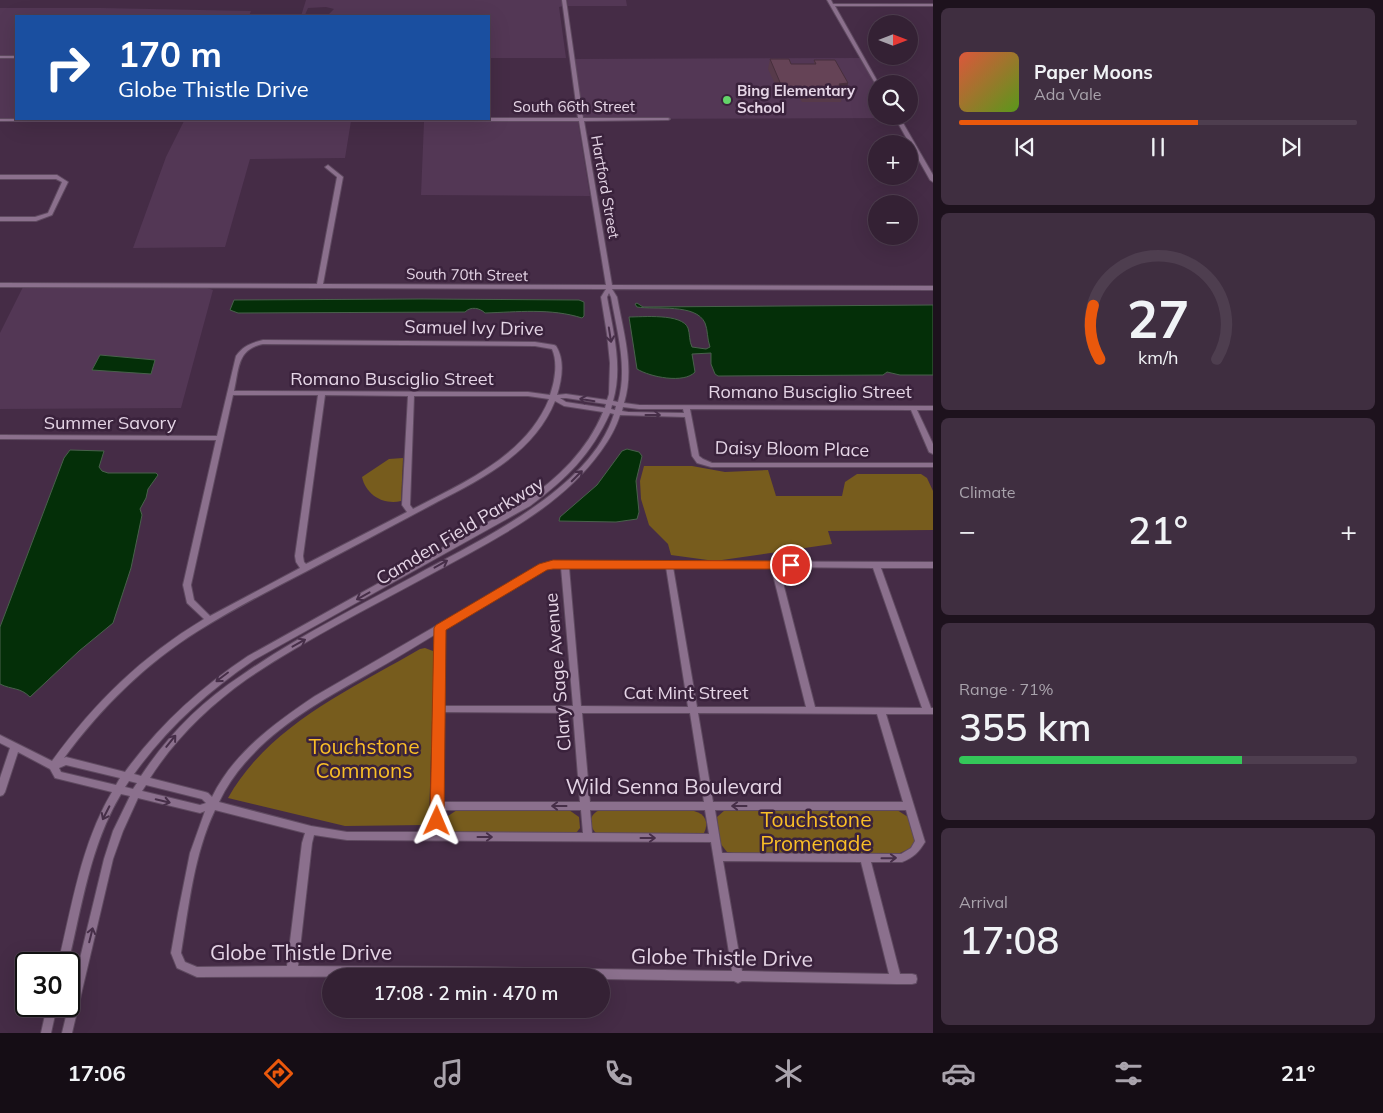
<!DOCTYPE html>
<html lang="en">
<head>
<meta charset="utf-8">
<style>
	body { margin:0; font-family:Mulish,sans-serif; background:#3f2e40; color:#f1f3f6; height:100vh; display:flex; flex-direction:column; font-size:19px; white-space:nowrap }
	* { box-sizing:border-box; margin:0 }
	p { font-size:16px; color:#a9a3ac }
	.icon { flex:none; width:28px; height:28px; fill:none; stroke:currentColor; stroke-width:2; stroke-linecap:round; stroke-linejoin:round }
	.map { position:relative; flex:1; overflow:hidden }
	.side { display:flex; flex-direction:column; gap:8px; padding:8px; background:#1d121d; width:450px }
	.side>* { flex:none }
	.banner { position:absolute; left:15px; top:15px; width:475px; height:105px; border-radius:0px; box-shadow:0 5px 20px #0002,0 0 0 1px #4e3e4f; background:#1a4fa0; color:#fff; overflow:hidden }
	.needle { width:32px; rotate:90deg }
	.fabs { position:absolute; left:868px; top:15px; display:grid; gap:10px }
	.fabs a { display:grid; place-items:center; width:50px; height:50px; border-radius:50%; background:#342134; box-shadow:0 5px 20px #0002,0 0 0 1px #4e3e4f; font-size:25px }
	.speed { position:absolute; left:15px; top:952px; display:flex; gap:10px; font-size:25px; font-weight:700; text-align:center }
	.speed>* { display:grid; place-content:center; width:65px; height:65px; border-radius:50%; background:#342134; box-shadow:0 5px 20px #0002,0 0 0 1px #4e3e4f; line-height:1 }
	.speed .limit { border:2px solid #111; border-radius:8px; background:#fff; color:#111 }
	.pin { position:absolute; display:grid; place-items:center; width:42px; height:42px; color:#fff; margin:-21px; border:2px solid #fff; border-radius:50%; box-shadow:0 1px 5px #0007 }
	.me { position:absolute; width:55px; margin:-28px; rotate:1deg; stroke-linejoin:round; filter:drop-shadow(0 0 4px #0008) }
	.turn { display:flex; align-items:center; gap:18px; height:105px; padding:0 20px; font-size:22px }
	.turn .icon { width:65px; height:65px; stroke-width:2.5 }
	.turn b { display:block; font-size:35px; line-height:42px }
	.big { font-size:38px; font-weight:600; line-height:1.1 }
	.side .widget { flex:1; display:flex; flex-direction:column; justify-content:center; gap:8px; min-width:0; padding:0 18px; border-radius:8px; background:#3f2e40 }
	.side .dial { align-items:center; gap:0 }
	.dial svg { height:130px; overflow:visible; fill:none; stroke:#4e3e4f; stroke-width:7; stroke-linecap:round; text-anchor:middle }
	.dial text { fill:#f1f3f6; stroke:none }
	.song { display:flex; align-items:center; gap:15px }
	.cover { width:60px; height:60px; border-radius:8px; background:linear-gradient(135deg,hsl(10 70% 55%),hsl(90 70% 35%)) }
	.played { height:5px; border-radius:2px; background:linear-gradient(90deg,#ea580c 60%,#4e3e4f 60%) }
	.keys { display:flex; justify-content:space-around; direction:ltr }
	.heat { display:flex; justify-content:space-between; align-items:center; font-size:28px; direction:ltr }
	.charge { height:8px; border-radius:4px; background:linear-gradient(90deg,#34c759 71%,#4e3e4f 0) }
	.trip { position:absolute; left:322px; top:968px; width:288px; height:50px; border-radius:25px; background:#342134; box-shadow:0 5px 20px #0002,0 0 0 1px #4e3e4f; font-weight:600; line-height:50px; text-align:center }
	.dock { display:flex; height:80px; justify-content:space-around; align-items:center; background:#150d15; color:#a9a3ac }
	.dock .icon { width:35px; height:35px }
	.dock .active { color:#ea580c }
	.dock b { font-size:22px; color:#f1f3f6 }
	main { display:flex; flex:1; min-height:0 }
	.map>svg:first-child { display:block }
	.built { fill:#533755; fill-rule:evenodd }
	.green { fill:#775c1d }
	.water { fill:#042f08; stroke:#48614b }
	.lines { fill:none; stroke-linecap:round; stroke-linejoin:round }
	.minor-casing { stroke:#5f4a60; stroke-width:2 }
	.minor { fill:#8b708d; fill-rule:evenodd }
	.wall { fill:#573a4a }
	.shaded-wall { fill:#472f3c }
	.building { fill:#654356; stroke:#472f3c }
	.oneway { stroke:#462e48 }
	.route { fill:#ea580c; stroke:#983908 }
	.poi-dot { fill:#63d469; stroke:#3a223c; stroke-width:2 }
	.labels { text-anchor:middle; stroke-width:5; stroke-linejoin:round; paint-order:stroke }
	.far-poi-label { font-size:15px; font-weight:bold; fill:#e5d5e6; stroke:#3a223c; text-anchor:start }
	.far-street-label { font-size:15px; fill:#e5d5e6; stroke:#3a223c }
	.street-label { font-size:18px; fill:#e5d5e6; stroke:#3a223c }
	.near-park-label { font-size:21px; fill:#f9be27; stroke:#3a223c }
	.near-street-label { font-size:21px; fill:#e5d5e6; stroke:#3a223c }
</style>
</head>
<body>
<main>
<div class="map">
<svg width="933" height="1033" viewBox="0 0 933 1033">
	<rect width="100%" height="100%" fill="#452c46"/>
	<g class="built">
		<polygon points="306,0 562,0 563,6 559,7 566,58 489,58 489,16 327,16 334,9 326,7 308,8 305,15 301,16"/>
		<polygon points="567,0 626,0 627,6 568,6"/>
		<polygon points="0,8 101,8 251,11 249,16 16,16 16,56 0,56"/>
		<polygon points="0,58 16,58 16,119 351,119 0,119"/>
		<polygon points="863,58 876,84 876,116 897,116 898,118 581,119 573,59"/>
		<polygon points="184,121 351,121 345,158 250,159 225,247 133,248 166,157"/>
		<polygon points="424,122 578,122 590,196 421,195"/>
		<path d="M 23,287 L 204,287 L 213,290 L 181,408 L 0,409 L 0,333 ZM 100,355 L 154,360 L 155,360 L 92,370 Z"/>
	</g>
	<g class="green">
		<path d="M 403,458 L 401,501 C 383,505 366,495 362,477 L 389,459 Z"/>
		<polygon points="644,466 692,466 725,472 768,470 776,496 842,496 845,482 857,474 921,474 927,478 933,491 933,530 828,531 832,544 715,561 671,555 668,544 649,525 641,499 640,481"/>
		<path d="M 425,648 L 433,651 L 434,654 L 429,819 L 424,825 L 345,826 L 228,798 C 269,725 350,690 420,649 Z"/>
		<polygon points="457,810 569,810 579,817 580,828 576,833 451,833 446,823 448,816"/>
		<path d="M 600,810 L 694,811 C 706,814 709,823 704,833 L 698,835 L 596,833 C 588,825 589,814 600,810 Z"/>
		<polygon points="725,810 897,810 908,817 916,840 911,848 900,853 733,853 727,852 720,843 717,817"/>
	</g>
	<g class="water">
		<path d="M 422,299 L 579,300 L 584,302 L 584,316 L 582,318 C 551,308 517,312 485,313 C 480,308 471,306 465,312 L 238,313 L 230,310 L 234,300 Z"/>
		<path d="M 637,303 L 643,307 L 933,305 L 933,375 L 900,375 L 887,372 L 883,375 L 718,376 L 715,374 L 711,364 L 711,353 L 692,354 L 695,372 C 684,384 650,377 637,369 L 629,317 C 642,317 682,313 688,328 C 690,334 689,341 692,347 L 706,349 L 710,347 C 707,339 708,330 705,323 C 696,303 655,310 637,307 L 635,304 Z"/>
		<polygon points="100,355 155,360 151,374 92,370"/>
		<polygon points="627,449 639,452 642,456 636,481 639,512 637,519 616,522 559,521 560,517 597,485 622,451"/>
		<path d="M 70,450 L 104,451 L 99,467 L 102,471 L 108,473 L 156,473 L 158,475 L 148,489 L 146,498 L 140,509 L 142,515 L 131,568 L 113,623 L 79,651 L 30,697 C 20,687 12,690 0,684 L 0,627 L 64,458 Z"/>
	</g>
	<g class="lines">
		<g class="minor-casing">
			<g id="minor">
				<path d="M 562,0 L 566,0 L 583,118 L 668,118 L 670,119 L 668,120 L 584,121 L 612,285 L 933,286 L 933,290 L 612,289 L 617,297 C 623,331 635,368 624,403 L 639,405 L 933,406 L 933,410 L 917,410 L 933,444 L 933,454 L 929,452 L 911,410 L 690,409 L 699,456 L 703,459 L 712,463 L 933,463 L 933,467 L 711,467 L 697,463 L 692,456 L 685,417 L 620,415 C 616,428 609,440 601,451 C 558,511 487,543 424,578 C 365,610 303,641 247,679 C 209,706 175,739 150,778 L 205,792 L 208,793 L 212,797 C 234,752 275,723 315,696 L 543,564 L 565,561 L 933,562 L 933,568 L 881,568 L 931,708 L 933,708 L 933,714 L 886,714 L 925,842 C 919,852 913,858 902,862 L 871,862 L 900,974 L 912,974 L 916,975 L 917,979 L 916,983 L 912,984 L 896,984 L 742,981 L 738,983 L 734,981 L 601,979 L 601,976 L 197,977 L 177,968 L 171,953 L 178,913 L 190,853 L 205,811 L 200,813 L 138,798 L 123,831 L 113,859 L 72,1033 L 62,1033 L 104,859 L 113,831 L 130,796 L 121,794 C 90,846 82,906 68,964 L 58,964 C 72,906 81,844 112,792 L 55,778 L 50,769 L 18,752 L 5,792 L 3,795 L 0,796 L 0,778 L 10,748 L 0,743 L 0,735 L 52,761 C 95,702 141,657 204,619 L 187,603 L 183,585 L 216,440 L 0,439 L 0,435 L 217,436 L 236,356 C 243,346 251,343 263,340 L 535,342 L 554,345 L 556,346 C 565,360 562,379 557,395 L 566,394 L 607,400 L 609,394 L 610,363 L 607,334 L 601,297 L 606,289 L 0,287 L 0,283 L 317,284 L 337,177 L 326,168 L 325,167 L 328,165 L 343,177 L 323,284 L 606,285 L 579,121 L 0,121 L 0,119 L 489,119 L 489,118 L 578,118 ZM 609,293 L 611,297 C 617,331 628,368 618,402 L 613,401 C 623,367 613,331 607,297 ZM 263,344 L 535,346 L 552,349 C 558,362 555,381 550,395 L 528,392 L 234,391 C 239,369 237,349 263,344 ZM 233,395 L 318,395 L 295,556 L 296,562 L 300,568 L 210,616 L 194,600 L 191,585 ZM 325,395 L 408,396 L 402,505 L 407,512 L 306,564 L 304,562 L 303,556 ZM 414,396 L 528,396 L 549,399 C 526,456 464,482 413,509 L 410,505 ZM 560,398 L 566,398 L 606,404 L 605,408 L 566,402 ZM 555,401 L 564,406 L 603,412 C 587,451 558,478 524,502 L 248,656 C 200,688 159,725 125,772 L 66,757 L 64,758 C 101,708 145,664 198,631 C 233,609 270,590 307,571 C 330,559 354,546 377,534 C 397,523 417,513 437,502 C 482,479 535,452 555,401 ZM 612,405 L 616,406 L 615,410 L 611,409 ZM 623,407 L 639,409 L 683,409 L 684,413 L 628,412 L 622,411 ZM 610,413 L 614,414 C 590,490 481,539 416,575 C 357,607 297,637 242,675 C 201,702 168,735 141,776 L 134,774 C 167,728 207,692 254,660 L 530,506 C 566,479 591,455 610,413 ZM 561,567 L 573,706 L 443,706 L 444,629 L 545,569 ZM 569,567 L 666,567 L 688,707 L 581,706 ZM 673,567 L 771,567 L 806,707 L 697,707 ZM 779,567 L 873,568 L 922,708 L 815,707 ZM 436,634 L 432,832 L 347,832 L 311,826 L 219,802 C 248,741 313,705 370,673 C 392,661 414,647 436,634 ZM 443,712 L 573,713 L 580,802 L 442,802 ZM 582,713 L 690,713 L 704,802 L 590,802 ZM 698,713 L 877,714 L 903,802 L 713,802 ZM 66,765 L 120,778 L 116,785 L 61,772 L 59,768 ZM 129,781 L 137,783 L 133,789 L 125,787 ZM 146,785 L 202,799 L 206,803 L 200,805 L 142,791 ZM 215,810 L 305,833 L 302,843 L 287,966 L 197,967 L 185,962 L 181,953 C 189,905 194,854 215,810 ZM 442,810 L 581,810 L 583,833 L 442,832 ZM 590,810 L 705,810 L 709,834 L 592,833 ZM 715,810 L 906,810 L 915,841 L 911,848 L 901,854 L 722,853 ZM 314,835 L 347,840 L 711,842 L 732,971 L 465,967 L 298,966 L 312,843 ZM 723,861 L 861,862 L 889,974 L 742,971 Z"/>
				<polygon points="827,0 831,0 833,4 933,4 933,6 835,6 879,84 876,84 876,85"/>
				<rect x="0" y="56" width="16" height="2"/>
				<polygon points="894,116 899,116 933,175 933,182 930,180"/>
				<polygon points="0,175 57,175 68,182 52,215 36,221 0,221 0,217 35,217 48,213 62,182 56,179 0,179"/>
				<polygon points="47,1006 57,1006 51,1033 41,1033"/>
			</g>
		</g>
		<use href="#minor" class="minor"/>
	</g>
	<polygon class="wall" points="770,59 791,64 814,64 814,60 848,83 846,93 843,94 841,102 802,102 799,97 781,97 768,69"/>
	<polygon class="shaded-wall" points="848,83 846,93 843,94 843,92 839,84"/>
	<polygon class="building" points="770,59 789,59 791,64 816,64 814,60 835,60 848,83 839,84 843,92 803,92 801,87 782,87"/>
	<defs><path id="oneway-shaft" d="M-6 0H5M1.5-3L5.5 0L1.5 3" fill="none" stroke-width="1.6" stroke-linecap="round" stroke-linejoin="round" transform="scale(1.25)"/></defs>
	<g class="oneway">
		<use href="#oneway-shaft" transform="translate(610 335) rotate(81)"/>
		<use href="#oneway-shaft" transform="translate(587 400) rotate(-171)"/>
		<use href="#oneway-shaft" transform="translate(653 415)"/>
		<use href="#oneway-shaft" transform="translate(577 476) rotate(-45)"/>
		<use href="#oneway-shaft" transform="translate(441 564) rotate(-29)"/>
		<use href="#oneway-shaft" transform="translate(363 596) rotate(151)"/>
		<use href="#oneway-shaft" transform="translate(299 643) rotate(-29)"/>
		<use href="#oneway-shaft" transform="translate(222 677) rotate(143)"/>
		<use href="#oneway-shaft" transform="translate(171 741) rotate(-51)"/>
		<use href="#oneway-shaft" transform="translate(163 801) rotate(13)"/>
		<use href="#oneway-shaft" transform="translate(559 806) rotate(-180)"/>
		<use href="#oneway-shaft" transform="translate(739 806) rotate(-180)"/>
		<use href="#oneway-shaft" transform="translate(106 813) rotate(117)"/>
		<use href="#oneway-shaft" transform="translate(485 837)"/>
		<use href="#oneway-shaft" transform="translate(648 838)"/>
		<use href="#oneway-shaft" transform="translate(889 858) rotate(-1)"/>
		<use href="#oneway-shaft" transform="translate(91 935) rotate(-76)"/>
	</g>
	<polygon class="route" points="553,560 791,561 797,565 791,569 553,569 547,570 446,630 444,821 442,826 437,828 432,826 430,821 434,628 436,625 539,564"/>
	<circle class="poi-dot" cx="727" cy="100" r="5"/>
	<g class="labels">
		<g class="far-poi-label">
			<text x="737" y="96">Bing Elementary<tspan x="737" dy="17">School</tspan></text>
		</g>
		<g class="far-street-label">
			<text x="574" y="112">South 66th Street</text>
			<text transform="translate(605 187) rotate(80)" y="5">Hartford Street</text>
			<text transform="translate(467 275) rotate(1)" y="5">South 70th Street</text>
		</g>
		<g class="street-label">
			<text transform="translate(474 328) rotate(1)" y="6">Samuel Ivy Drive</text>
			<text x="392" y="385">Romano Busciglio Street</text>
			<text x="810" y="398">Romano Busciglio Street</text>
			<text x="110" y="429">Summer Savory</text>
			<text transform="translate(792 449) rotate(1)" y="6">Daisy Bloom Place</text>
			<text transform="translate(460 531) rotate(-31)" y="6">Camden Field Parkway</text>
			<text transform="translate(558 672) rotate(-95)" y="6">Clary Sage Avenue</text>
			<text x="686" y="699">Cat Mint Street</text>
		</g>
		<g class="near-park-label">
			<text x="364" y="754">Touchstone<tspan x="364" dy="24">Commons</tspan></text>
			<text x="816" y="827">Touchstone<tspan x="816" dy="24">Promenade</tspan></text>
		</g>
		<g class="near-street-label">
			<text x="674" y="794">Wild Senna Boulevard</text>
			<text x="301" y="960">Globe Thistle Drive</text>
			<text transform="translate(722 958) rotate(1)" y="7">Globe Thistle Drive</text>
		</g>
	</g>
</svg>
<div class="fabs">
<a><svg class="needle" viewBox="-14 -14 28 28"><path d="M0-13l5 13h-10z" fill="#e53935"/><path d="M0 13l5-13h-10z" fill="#a9a3ac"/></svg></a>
<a><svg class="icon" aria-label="search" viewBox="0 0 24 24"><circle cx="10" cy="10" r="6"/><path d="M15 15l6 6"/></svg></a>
<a>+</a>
<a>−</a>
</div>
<div class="speed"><div class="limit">30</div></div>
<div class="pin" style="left:791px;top:565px;background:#d93025"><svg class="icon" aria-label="arrive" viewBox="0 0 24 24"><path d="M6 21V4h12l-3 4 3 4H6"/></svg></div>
<svg class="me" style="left:437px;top:821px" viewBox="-20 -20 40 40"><path d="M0-17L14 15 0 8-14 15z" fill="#ea580c" stroke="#fff" stroke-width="4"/></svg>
<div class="trip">17:08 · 2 min · 470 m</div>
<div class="banner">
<div class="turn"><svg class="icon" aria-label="right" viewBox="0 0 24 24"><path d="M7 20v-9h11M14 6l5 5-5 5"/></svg><div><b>170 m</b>Globe Thistle Drive</div></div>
</div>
</div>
<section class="side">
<div class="widget">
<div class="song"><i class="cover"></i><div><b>Paper Moons</b><p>Ada Vale</p></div></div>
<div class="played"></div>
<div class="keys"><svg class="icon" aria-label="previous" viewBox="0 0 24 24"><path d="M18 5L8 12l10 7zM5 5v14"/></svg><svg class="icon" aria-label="pause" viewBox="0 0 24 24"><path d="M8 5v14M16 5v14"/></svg><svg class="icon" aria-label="next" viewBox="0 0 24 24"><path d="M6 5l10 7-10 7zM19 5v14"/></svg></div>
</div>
<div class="widget dial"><svg viewBox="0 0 100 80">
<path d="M14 69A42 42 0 1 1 86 69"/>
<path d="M14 69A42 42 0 0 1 10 36" stroke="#ea580c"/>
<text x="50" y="56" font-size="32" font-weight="700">27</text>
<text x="50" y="72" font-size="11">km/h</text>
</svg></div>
<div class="widget"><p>Climate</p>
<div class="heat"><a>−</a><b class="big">21°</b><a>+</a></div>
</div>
<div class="widget"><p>Range · 71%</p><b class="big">355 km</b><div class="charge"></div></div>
<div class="widget"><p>Arrival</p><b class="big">17:08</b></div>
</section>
</main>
<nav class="dock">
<b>17:06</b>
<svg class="icon active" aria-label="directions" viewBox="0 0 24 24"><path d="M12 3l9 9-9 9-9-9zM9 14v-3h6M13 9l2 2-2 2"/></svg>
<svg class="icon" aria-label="music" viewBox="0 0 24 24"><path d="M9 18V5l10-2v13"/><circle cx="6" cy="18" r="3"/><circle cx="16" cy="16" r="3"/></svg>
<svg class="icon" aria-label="phone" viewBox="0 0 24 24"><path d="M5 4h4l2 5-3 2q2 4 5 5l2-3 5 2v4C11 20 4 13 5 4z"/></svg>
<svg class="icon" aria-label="climate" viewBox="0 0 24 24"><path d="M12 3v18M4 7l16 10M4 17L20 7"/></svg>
<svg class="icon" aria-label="car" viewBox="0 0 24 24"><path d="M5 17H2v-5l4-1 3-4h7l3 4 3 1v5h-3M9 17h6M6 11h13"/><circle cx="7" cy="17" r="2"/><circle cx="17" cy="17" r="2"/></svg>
<svg class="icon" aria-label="filters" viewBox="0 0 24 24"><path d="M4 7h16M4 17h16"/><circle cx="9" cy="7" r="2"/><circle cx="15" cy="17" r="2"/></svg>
<b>21°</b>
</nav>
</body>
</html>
